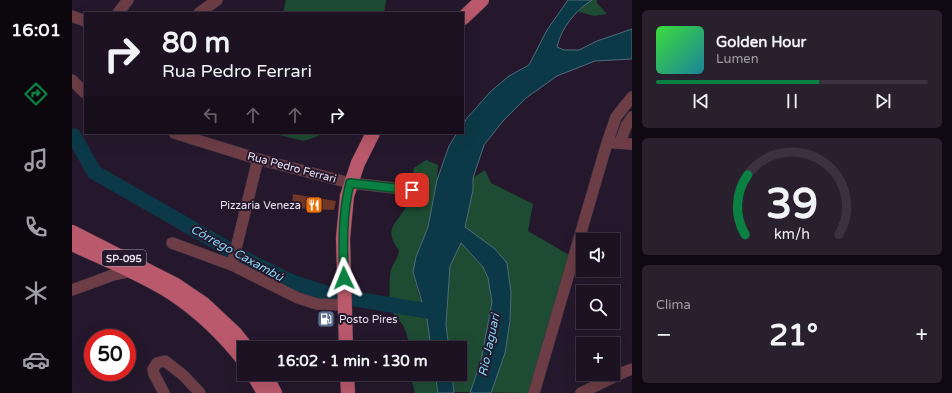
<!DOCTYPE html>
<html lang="pt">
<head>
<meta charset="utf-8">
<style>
	body { margin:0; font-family:"Varela Round",sans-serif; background:#29202e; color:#f1f3f6; height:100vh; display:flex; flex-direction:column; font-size:15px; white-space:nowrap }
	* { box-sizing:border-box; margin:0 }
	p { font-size:13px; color:#a09ea5 }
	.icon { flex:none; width:22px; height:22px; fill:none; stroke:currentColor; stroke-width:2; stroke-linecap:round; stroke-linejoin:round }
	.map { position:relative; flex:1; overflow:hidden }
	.panel { display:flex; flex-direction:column; gap:10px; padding:10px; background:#0f0a12; width:320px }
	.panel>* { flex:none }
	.top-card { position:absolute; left:12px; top:12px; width:380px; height:122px; border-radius:0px; box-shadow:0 4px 16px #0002,0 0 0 1px #3a323f; background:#1c1221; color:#f1f3f6; overflow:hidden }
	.tools { position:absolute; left:504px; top:233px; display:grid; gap:8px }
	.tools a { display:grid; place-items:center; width:44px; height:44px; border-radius:0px; background:#1c1221; box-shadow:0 4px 16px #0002,0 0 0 1px #3a323f; font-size:20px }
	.speed { position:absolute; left:12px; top:329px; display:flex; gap:8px; font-size:20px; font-weight:700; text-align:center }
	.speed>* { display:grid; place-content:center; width:52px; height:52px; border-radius:50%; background:#1c1221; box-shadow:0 4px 16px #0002,0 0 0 1px #3a323f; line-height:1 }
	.speed .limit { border:6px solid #d22; background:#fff; color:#111 }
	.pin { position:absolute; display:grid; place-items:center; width:34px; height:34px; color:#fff; margin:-17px; border-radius:8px; box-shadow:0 2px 6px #0006 }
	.me { position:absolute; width:44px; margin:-22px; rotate:358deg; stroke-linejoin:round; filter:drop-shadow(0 0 3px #0008) }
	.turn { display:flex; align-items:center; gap:14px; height:84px; padding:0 12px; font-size:18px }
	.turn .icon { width:52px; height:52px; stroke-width:2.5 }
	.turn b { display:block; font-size:28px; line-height:34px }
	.lanes { display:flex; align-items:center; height:38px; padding:0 12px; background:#0003; justify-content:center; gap:20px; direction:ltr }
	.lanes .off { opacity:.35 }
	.big { font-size:30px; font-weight:700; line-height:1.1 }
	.panel .tile { flex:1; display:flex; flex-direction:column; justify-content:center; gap:6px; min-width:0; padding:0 14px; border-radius:6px; background:#29202e }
	.panel .dial { align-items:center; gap:0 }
	.dial svg { height:104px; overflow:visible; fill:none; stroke:#3a323f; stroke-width:7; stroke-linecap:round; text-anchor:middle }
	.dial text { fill:#f1f3f6; stroke:none }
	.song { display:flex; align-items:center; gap:12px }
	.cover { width:48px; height:48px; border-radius:6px; background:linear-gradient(135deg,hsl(120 70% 55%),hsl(190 70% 35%)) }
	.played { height:4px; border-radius:2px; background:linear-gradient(90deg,#0b8043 60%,#3a323f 60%) }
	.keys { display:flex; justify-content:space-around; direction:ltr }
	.heat { display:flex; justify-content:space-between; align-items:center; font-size:22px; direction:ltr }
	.trip { position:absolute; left:165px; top:341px; width:230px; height:40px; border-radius:0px; background:#1c1221; box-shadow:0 4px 16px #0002,0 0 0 1px #3a323f; font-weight:700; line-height:40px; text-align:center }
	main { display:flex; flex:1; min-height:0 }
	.menu { display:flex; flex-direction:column; width:72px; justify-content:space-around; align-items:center; background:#0b070d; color:#a09ea5 }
	.menu .icon { width:28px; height:28px }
	.menu .current { color:#0b8043 }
	.menu b { font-size:18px; color:#f1f3f6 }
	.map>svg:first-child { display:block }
	.green { fill:#1e4c33 }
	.water { fill:#0c3947; stroke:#4f6b79 }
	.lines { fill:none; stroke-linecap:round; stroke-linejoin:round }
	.river { stroke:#0c3947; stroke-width:15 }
	.building { fill:#703626 }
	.minor-casing { stroke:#413447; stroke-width:12 }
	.major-casing { stroke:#413447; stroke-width:15 }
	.minor { stroke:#6c3d45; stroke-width:11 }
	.major { stroke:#b9596b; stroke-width:14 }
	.route-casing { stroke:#07532c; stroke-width:10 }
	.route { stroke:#0b8043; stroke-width:7 }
	.labels { text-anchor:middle; stroke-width:4; stroke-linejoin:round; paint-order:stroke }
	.shield { fill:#25182c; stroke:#afa5b4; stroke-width:1 }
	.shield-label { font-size:10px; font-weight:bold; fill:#eae1ef }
	.street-label { font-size:11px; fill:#eae1ef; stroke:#25182c }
	.poi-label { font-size:11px; fill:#eae1ef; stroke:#25182c; text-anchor:end }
	.water-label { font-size:12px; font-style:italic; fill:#80d7f5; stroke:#25182c }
</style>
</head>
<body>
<main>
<nav class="menu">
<b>16:01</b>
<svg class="icon current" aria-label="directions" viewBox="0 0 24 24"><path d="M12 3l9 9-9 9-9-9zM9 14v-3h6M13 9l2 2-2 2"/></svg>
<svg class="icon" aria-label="music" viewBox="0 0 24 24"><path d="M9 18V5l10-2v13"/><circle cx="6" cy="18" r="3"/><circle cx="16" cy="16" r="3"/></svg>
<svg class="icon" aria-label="phone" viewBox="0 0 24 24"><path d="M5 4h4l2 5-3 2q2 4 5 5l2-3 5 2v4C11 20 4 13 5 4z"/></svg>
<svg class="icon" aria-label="climate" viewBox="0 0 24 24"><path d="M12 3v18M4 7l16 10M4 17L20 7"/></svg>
<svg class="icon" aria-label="car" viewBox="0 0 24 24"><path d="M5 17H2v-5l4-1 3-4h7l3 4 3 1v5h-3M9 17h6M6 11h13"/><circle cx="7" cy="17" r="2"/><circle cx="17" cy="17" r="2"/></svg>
</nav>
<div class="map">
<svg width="560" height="393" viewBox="0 0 560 393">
	<rect width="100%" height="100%" fill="#25182c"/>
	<g class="green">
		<polygon points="214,0 314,0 312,13 211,13"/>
		<polygon points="497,0 525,0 525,3 535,14 522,16 494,8"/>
		<polygon points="198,133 251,133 246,136 232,141"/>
		<path d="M 354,160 L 366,165 L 365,181 L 356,227 L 344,257 L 341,272 L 347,296 L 357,314 L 360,348 L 338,348 C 337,341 334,331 331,325 C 327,319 322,316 319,310 C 317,303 317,277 319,270 C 321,262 326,260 327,250 C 308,227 330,221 335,203 C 338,191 340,180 342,168 Z"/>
		<polygon points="413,170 419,183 461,204 456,231 497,255 460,393 382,392 380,374 388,374 388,348 377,348 374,325 378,266 391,238 401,190 401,178"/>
		<polygon points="340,374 366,374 370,393 343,393 339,378"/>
	</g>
	<g class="water">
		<path d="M 496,0 L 520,0 C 504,10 489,28 485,47 L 492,50 L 507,50 L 525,41 L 560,29 L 560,59 L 523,61 L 485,76 L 454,98 L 431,121 L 412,145 L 401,178 L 401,190 L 393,227 L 423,249 L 435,263 L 439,292 L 438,321 L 433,353 L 419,393 L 398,393 L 409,361 L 420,302 L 416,278 L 411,267 L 389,243 L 378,266 L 374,325 L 377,348 L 359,348 L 355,319 L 341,272 L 344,257 L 356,227 L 365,180 L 377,146 L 385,133 L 391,133 L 391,124 L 396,117 L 419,91 L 437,76 L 457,65 L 475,30 Z"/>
		<polygon points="363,374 380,374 382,393 366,393"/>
	</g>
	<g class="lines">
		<polyline class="river" points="0,136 2,136 22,172 179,262 220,282 260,295 361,312"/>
	</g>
	<polygon class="building" points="221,194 264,201 262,210 220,208"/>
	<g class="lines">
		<g class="minor-casing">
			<g id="minor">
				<polyline points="46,13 56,0"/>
				<polyline points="127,13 145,0"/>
				<polyline points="0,16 13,21"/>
				<polyline points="0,80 13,93"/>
				<polyline points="102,133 186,159 278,183 340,190"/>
				<polyline points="542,143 560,144"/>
				<polyline points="548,143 554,126 560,117"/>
				<polyline points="100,243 160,265 226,298 245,304 273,305"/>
				<polyline points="160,265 186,159"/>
				<polyline points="0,290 41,275 60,271"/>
				<polyline points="92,393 82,374 81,369 85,363 93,361 111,375 128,393"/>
				<polyline points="462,393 535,143 544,117 560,97"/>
				<polyline points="509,393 552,372 560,369"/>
			</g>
		</g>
		<g class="major-casing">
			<g id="major">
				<polyline points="391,18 410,0"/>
				<polyline points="0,232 104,285 132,304 163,333 175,348"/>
				<path d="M 0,244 C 34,260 70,274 101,294 C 129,313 152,335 172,361"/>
				<polyline points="274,348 271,238 275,196 286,163 301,133"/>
				<polyline points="181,374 192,393"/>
				<polyline points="193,374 203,393"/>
				<polyline points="275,374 276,393"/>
			</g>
		</g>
		<use href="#minor" class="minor"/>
		<use href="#major" class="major"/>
	</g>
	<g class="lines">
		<g class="route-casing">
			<path id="route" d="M 272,278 C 271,246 270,214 278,183 L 340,190"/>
		</g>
		<use href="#route" class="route"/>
	</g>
	<defs>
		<g id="restaurant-square" transform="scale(0.9)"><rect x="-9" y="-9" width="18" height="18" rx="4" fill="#e8710a" stroke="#25182c"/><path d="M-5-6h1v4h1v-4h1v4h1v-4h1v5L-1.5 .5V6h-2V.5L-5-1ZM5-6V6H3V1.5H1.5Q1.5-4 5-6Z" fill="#fff"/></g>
		<g id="fuel-square" transform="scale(0.9)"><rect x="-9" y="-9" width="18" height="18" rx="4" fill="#5c6f8a" stroke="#25182c"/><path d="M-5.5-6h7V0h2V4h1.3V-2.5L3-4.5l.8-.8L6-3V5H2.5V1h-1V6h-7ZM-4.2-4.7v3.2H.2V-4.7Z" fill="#fff"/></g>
	</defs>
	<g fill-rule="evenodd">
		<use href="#restaurant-square" x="242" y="205"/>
		<use href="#fuel-square" x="254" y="319"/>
	</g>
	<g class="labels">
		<rect class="shield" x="30" y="250" width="44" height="16" rx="3"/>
		<g class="shield-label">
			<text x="52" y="262">SP-095</text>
		</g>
		<g class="street-label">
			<text transform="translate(220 167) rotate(15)" y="4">Rua Pedro Ferrari</text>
		</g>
		<g class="poi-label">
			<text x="229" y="209">Pizzaria Veneza</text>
			<text x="267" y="323" text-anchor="start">Posto Pires</text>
		</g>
		<g class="water-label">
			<text transform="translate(165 253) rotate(29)" y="4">Córrego Caxambú</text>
			<text transform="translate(417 345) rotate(-78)" y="4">Rio Jaguari</text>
		</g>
	</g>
</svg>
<div class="tools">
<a><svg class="icon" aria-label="sound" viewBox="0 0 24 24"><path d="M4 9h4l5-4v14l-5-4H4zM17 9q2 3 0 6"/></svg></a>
<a><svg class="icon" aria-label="search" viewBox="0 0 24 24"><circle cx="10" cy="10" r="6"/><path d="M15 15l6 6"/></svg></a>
<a>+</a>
</div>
<div class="speed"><div class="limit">50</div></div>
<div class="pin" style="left:340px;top:190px;background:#d93025"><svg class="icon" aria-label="arrive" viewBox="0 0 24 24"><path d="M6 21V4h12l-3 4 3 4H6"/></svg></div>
<svg class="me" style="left:272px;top:278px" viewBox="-20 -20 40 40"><path d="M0-17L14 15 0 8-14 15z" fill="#0b8043" stroke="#fff" stroke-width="4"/></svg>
<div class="trip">16:02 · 1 min · 130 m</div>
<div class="top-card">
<div class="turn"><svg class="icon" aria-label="right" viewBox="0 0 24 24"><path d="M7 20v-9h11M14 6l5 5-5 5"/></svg><div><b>80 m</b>Rua Pedro Ferrari</div></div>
<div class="lanes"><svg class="icon off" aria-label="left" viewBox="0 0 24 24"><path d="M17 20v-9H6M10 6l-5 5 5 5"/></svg><svg class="icon off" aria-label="ahead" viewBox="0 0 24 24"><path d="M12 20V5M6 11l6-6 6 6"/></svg><svg class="icon off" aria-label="ahead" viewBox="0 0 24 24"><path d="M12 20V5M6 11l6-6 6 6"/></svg><svg class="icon" aria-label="right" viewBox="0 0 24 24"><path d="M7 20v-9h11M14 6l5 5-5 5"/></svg></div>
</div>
</div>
<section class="panel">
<div class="tile">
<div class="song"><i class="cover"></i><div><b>Golden Hour</b><p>Lumen</p></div></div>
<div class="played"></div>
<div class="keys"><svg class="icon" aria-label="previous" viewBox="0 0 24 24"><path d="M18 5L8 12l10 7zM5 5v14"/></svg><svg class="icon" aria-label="pause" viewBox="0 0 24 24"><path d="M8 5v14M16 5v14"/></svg><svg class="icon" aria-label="next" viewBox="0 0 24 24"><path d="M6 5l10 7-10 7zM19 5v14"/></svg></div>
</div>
<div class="tile dial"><svg viewBox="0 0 100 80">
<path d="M14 69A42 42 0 1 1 86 69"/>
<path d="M14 69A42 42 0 0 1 16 23" stroke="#0b8043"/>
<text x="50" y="56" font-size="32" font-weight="700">39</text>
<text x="50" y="72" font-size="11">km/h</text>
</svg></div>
<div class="tile"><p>Clima</p>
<div class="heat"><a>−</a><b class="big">21°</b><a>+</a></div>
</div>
</section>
</main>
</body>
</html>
